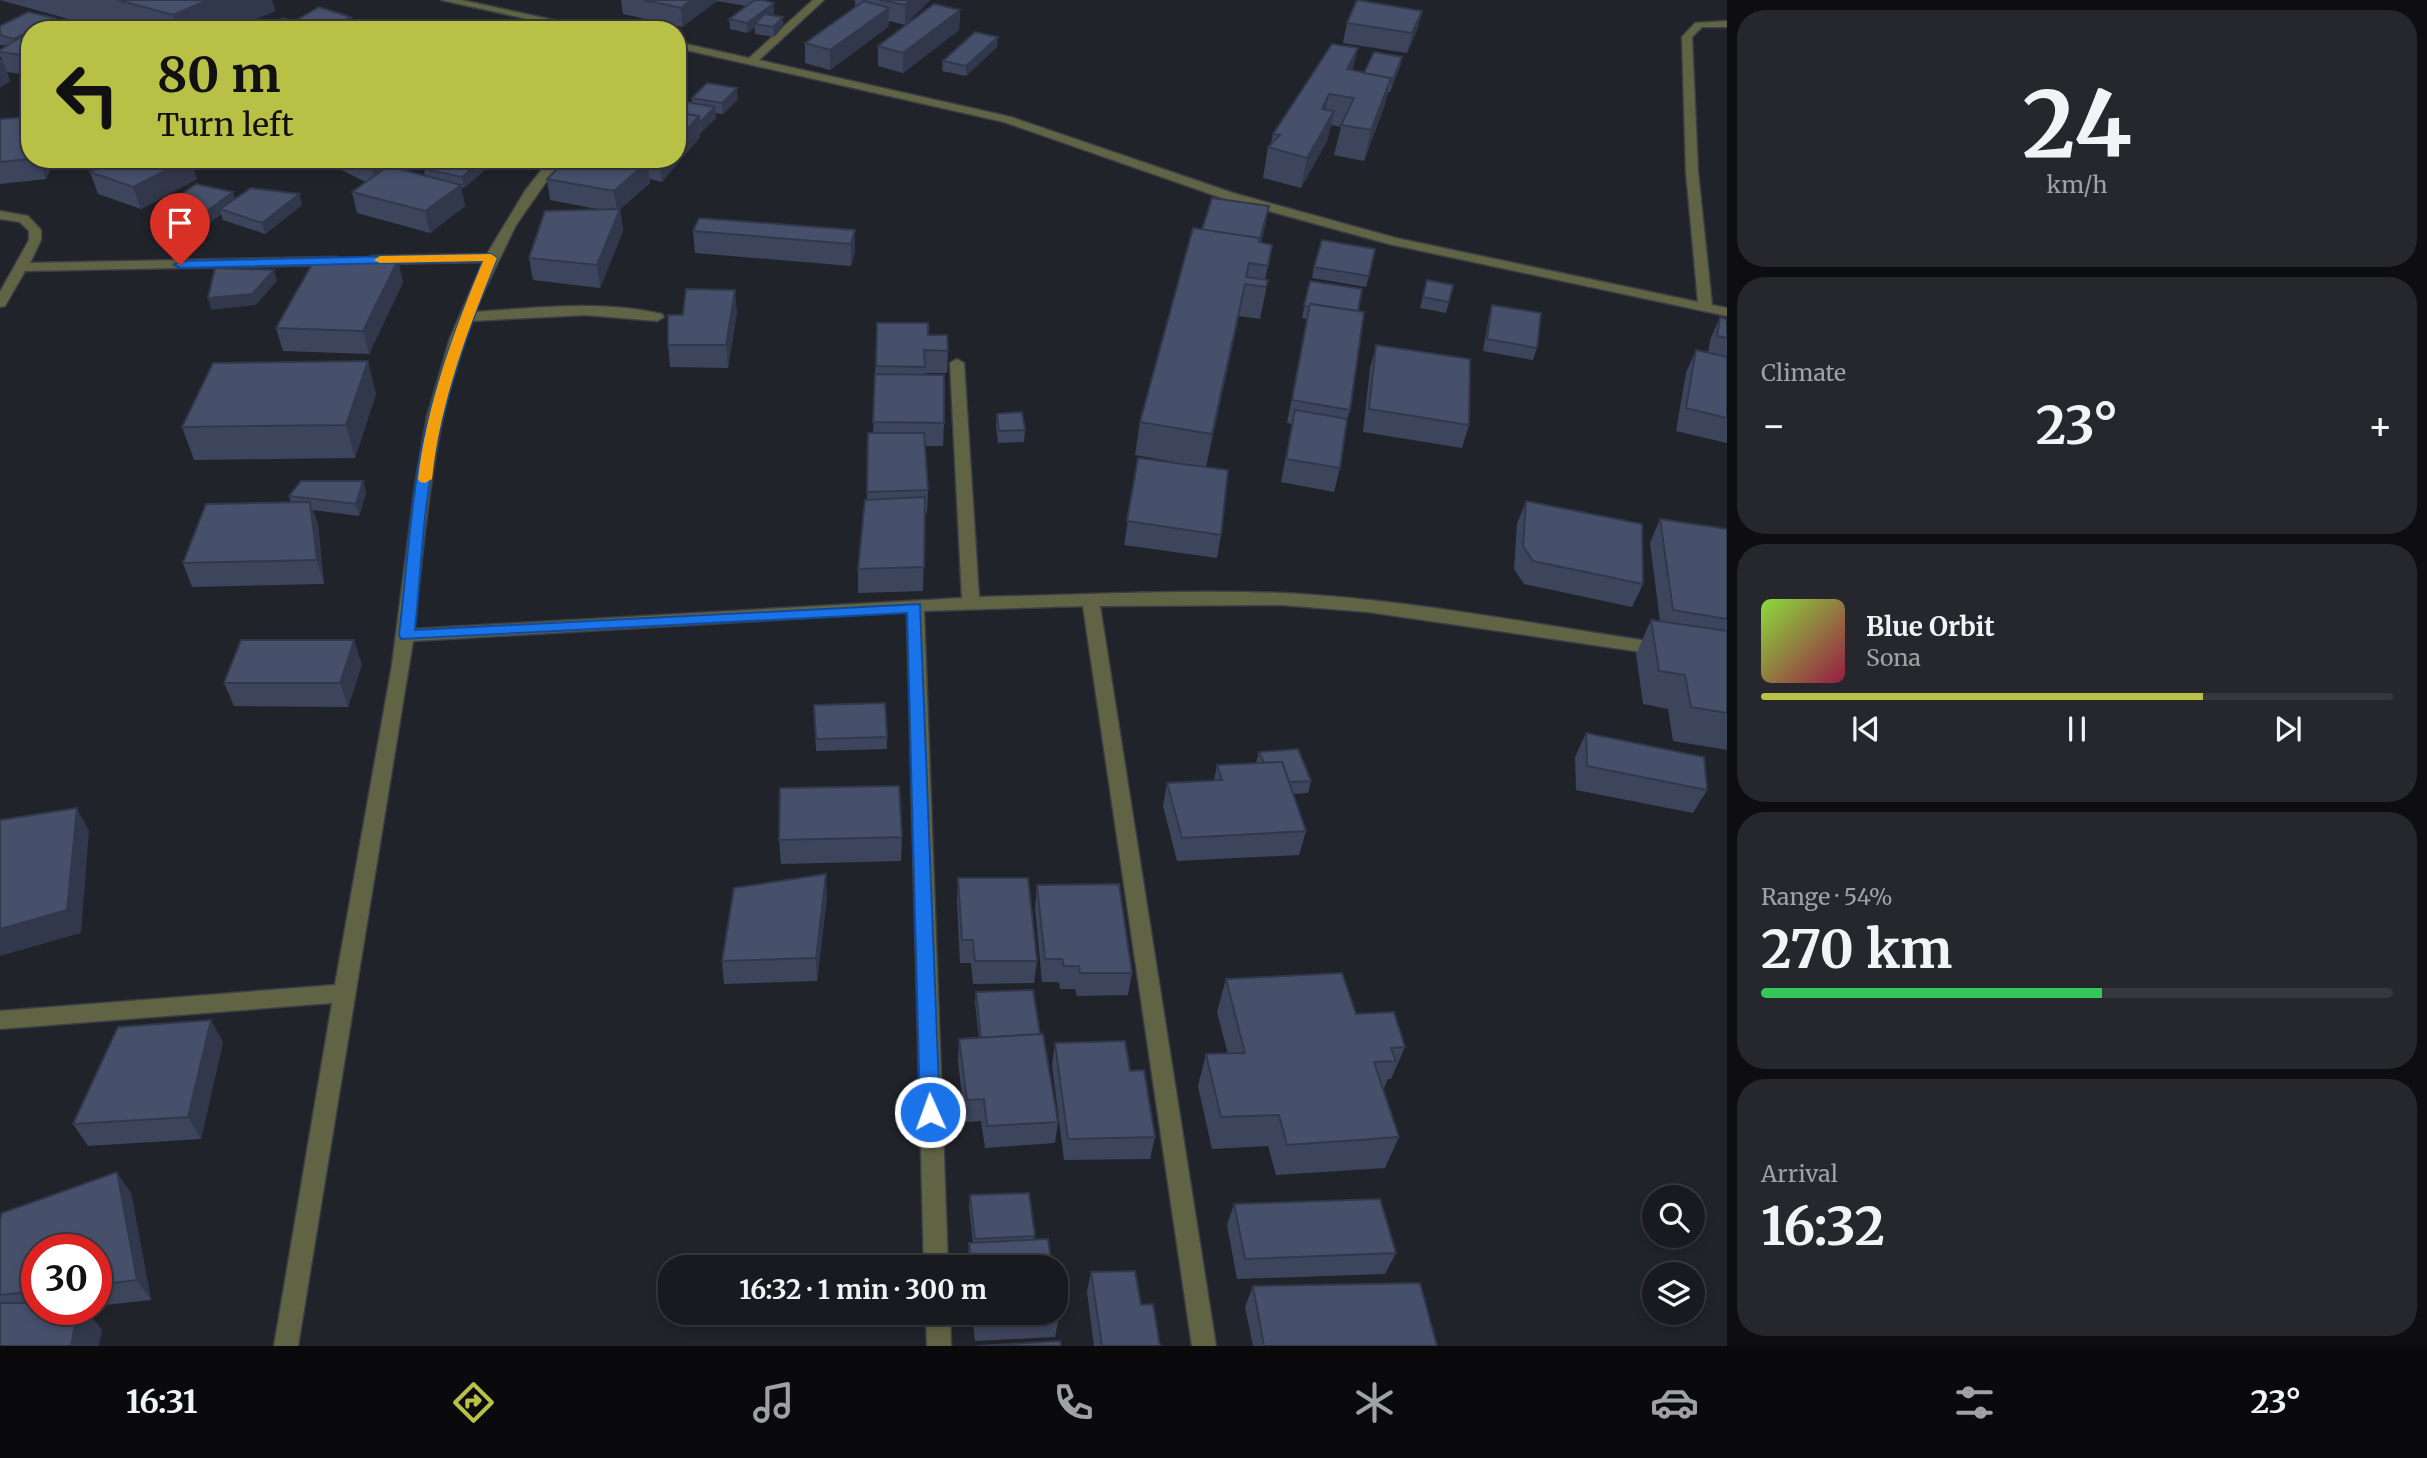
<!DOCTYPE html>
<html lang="en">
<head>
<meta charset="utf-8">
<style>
	body { margin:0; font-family:Merriweather,serif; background:#26272d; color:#f1f3f6; height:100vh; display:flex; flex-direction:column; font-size:26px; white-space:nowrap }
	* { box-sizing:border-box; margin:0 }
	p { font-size:23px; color:#9fa1a5 }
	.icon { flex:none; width:38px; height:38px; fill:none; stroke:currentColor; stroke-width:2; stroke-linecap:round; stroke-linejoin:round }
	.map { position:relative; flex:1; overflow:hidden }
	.sheet { display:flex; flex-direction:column; gap:10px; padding:10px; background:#0e0e12; width:700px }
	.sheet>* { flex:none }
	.hud { position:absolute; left:21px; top:21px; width:665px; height:147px; border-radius:28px; box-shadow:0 4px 10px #0003,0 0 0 2px #37383e; background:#b9c046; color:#111; overflow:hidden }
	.buttons { position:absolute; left:1642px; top:1185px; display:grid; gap:14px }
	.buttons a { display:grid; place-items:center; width:63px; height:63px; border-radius:50%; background:#191a20; box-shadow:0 4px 10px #0003,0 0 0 2px #37383e; font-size:35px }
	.speed { position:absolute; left:21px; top:1234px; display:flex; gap:14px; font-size:35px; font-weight:700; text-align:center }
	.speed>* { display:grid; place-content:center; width:91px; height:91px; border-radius:50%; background:#191a20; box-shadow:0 4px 10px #0003,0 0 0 2px #37383e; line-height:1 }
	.speed .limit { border:10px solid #d22; background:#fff; color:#111 }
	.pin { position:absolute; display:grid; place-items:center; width:60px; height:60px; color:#fff; margin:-72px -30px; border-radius:50% 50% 50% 0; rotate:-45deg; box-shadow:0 0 7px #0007 }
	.pin .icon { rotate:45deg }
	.me { position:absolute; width:77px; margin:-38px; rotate:358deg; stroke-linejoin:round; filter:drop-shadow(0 0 5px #0008) }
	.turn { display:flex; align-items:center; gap:24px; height:147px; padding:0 21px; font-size:32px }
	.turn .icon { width:91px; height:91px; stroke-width:2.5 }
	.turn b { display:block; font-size:49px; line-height:60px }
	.big { font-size:52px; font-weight:700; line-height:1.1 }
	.sheet .tile { flex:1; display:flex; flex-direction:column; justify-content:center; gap:10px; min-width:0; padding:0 24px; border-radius:28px; background:#26272d }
	.sheet .dial { align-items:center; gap:0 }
	.dial b { font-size:91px; line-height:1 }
	.song { display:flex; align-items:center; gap:21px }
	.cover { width:84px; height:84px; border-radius:10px; background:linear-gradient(135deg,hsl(90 70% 55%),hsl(340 70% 35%)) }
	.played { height:7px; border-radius:4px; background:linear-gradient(90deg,#b9c046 70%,#37383e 70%) }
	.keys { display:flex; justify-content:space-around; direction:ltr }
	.heat { display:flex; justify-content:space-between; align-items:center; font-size:38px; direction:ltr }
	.charge { height:10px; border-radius:5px; background:linear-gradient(90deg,#34c759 54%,#37383e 0) }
	.trip { position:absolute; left:658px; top:1255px; width:410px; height:70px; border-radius:28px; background:#191a20; box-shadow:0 4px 10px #0003,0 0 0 2px #37383e; font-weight:700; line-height:70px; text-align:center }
	.dock { display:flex; height:112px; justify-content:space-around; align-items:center; background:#0a0a0d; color:#9fa1a5 }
	.dock .icon { width:49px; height:49px }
	.dock .on { color:#b9c046 }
	.dock b { font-size:32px; color:#f1f3f6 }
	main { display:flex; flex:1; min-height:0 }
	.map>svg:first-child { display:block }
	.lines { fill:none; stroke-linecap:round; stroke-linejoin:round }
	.minor-casing { stroke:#3c3e45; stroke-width:3 }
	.minor { fill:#616444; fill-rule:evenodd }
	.wall { fill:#3d455c }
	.shaded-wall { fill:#32384b }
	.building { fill:#47506b; stroke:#32384b; stroke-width:2 }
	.route { fill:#1a73e8; stroke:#114b97; stroke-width:2 }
	.slow { fill:#f59e0b }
</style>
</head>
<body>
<main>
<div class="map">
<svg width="1727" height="1346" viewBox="0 0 1727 1346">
	<rect width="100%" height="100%" fill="#21232a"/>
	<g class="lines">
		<g class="minor-casing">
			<g id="minor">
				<polygon points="441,0 461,0 600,30 578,30"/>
				<polygon points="813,0 824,0 759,60 1011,117 1233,193 1396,238 1698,302 1686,172 1682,37 1695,23 1727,21 1727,27 1702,27 1692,37 1698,172 1712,305 1727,308 1727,316 1389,244 1225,199 1004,122 677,48 677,42 749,58"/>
				<path d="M 550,159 L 562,159 L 516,225 L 474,312 C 536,308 601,300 662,314 L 664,317 L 657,321 L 586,315 L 471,321 C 433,420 426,524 414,629 L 962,598 L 950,363 L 957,359 L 964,363 L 979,597 C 1080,595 1182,589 1282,593 C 1409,599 1536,625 1662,643 L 1671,649 L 1662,655 L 1368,612 L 1282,605 L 1100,606 L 1216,1346 L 1192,1346 L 1083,606 L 924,611 L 948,1267 L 924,1267 L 907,612 L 413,641 L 298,1346 L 274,1346 L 332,1003 L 0,1029 L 0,1011 L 335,985 L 392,665 L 415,486 L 427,417 L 450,338 L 483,262 L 372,264 L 365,260 L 372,256 L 487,254 L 525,191 Z"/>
				<polygon points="0,211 28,216 41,230 41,240 30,263 337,257 344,261 337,265 25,271 5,306 0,307 0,292 29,240 29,231 20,222 0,219"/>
				<polygon points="926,1312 950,1312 951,1346 927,1346"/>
			</g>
		</g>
		<use href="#minor" class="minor"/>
	</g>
	<g class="wall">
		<polygon points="0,0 272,0 275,11 231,30 108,30"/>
		<polygon points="621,0 763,0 774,3 774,13 771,15 783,27 774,37 755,34 755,27 747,33 730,29 729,19 746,6 717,1 682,27 623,14"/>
		<polygon points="855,0 930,0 905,25 889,21 888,27 830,70 805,63 805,43 855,8"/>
		<polygon points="960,10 959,30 903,73 878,66 878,46"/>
		<polygon points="1422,11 1417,30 1407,53 1343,43 1347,23"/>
		<polygon points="0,26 58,28 30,30 30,75 7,72 10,81 0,87 0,60 2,60 0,56 0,50 7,46 0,45"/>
		<polygon points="997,47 966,76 942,71 943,61"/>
		<polygon points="1400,67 1390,92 1388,92 1384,107 1364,161 1334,155 1341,127 1331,125 1327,141 1301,188 1263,178 1268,147 1271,144 1273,134 1353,70 1364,73"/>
		<polygon points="692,98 738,99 723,114 716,113 716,118 700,133 700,137 662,182 650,179 650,183 620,209 623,231 600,288 533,280 529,258 602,210 550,200 547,179 567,159 677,159 692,103"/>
		<polygon points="0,119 30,159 55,159 46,179 0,184"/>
		<polygon points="319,159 406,159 396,168 425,176 424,169 435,159 485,159 487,168 464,188 461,187 465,206 430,233 357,213 352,192 366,182"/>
		<polygon points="90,172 197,179 141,209 98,194"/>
		<polygon points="299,194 302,205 265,234 223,220 221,214 203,228 166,219 162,208 235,199"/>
		<polygon points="1269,206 1261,243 1272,245 1265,280 1268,280 1260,319 1239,316 1206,467 1221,535 1217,558 1124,545 1138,458 1191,465 1135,455 1140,422 1202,230"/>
		<polygon points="855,230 855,252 851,266 695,253 693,231"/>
		<polygon points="1314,267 1369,276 1366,287 1312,278"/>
		<polygon points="1427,280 1449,302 1446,313 1420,308"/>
		<polygon points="1310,281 1358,311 1350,410 1346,422 1340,468 1334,492 1281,482 1292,424 1287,423 1307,319 1302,318"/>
		<polygon points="403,282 369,354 283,351 276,328"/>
		<polygon points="1492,305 1537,348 1533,360 1483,351 1489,316"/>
		<polygon points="737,312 728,368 670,367 668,345 683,315"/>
		<polygon points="1720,317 1727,319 1727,443 1676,431 1686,373 1696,350 1708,353 1710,340"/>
		<polygon points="877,323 928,335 948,351 947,373 925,373 944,423 943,446 925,446 928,490 927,513 925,513 923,591 858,593 858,569 867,500 868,433 873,433"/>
		<polygon points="1376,345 1469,425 1462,448 1363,432 1370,368"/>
		<polygon points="376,394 355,458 194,460 182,427"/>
		<polygon points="997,414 1025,430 1024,442 998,443 996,426"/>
		<polygon points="363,481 366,493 359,516 313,510 318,525 324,584 192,587 183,563 291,502 289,496"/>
		<polygon points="1526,501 1643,584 1632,607 1524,584 1514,569 1517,524"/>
		<polygon points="1660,519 1727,529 1727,750 1673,741 1668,709 1643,704 1636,654 1651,620 1660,621 1650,543"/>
		<polygon points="362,664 348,707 234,706 224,683"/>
		<polygon points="814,705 887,737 887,749 816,751"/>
		<polygon points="1586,733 1707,790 1693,813 1576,790 1575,757"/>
		<polygon points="1259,752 1311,781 1308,793 1293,794 1306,831 1299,855 1177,861 1163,806 1167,783 1214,780 1217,765 1256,763"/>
		<polygon points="902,837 901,861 781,864 779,840"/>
		<polygon points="958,878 1037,961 1034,983 973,984 971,963 960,963 957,901"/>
		<polygon points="1037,885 1132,973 1128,995 1077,996 1075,989 1060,989 1059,982 1042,982 1035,908"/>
		<polygon points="827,897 817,981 724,984 722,961"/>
		<polygon points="1226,979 1356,1014 1405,1047 1391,1079 1388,1079 1383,1090 1399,1137 1385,1168 1276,1175 1268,1146 1212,1149 1198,1086 1206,1054 1228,1054 1217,1012"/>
		<polygon points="976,992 1040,1034 1058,1122 1055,1143 985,1148 981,1121 965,1122 958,1061 959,1039 979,1038 975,1003"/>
		<polygon points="223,1042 201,1139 88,1146 73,1124"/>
		<polygon points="1055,1043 1130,1071 1155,1137 1150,1159 1064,1160 1052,1065"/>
		<polygon points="131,1193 151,1300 96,1306 96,1250 37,1250 37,1309 102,1330 0,1346 0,1220"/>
		<polygon points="970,1195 1035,1236 1034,1239 1052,1267 967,1267 969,1243 973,1243 969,1206"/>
		<polygon points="1234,1204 1396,1253 1385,1274 1237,1279 1227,1225"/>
		<polygon points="1091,1272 1141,1305 1160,1346 1094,1346 1087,1292"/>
		<polygon points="1253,1286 1437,1346 1253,1346 1245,1307"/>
		<polygon points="972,1312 1055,1312 1059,1317 1055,1337 975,1341"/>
	</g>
	<g class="shaded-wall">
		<polygon points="208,0 272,0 275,11 231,30 178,30 173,15"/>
		<polygon points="691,0 717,0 717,1 682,27 681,8"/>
		<polygon points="910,0 930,0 905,25 905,5"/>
		<polygon points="774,3 774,13 758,24 755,24 755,27 747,33 747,23"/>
		<polygon points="889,8 888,27 830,70 830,50"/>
		<polygon points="960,10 959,30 903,73 903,53"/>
		<polygon points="1422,11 1417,30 1407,53 1412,33"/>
		<polygon points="351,17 354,27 349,30 325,30"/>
		<polygon points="783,17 783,27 774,37 773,27"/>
		<polygon points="55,18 58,28 54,30 31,30"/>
		<polygon points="30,31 30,43 18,49 14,39"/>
		<polygon points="998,37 997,47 966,76 966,66"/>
		<polygon points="1358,48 1351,77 1341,99 1347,69"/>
		<polygon points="1402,57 1400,67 1390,92 1392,82"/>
		<polygon points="3,61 10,81 0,87 0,62"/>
		<polygon points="1391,78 1384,107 1364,161 1371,130"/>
		<polygon points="737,88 738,99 723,114 722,103"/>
		<polygon points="1329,94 1322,124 1322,109"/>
		<polygon points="715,107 716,118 701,133 700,122"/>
		<polygon points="1334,111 1327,141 1301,188 1307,158"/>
		<polygon points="699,116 700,137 662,182 660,160 661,159 677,159 677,141"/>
		<polygon points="38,159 55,159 46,179"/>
		<polygon points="189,159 191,159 197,179 141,209 133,187"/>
		<polygon points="377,159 406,159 376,186 371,165"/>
		<polygon points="482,159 485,159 487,168 464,188 462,177"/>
		<polygon points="648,161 650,183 617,212 614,191"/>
		<polygon points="461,185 465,206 430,233 425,211"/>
		<polygon points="233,192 236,204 220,209 221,214 203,228 199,217"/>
		<polygon points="299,194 302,205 265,234 262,223"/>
		<polygon points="1269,206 1265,228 1254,267 1258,245"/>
		<polygon points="620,209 623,231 600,288 597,265"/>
		<polygon points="855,230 855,252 851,266 851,244"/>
		<polygon points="398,260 403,282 369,354 363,331"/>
		<polygon points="274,270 277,281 256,305 211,310 208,298"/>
		<polygon points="1245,284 1239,316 1206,468 1212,434"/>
		<polygon points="735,290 737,312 728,368 726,345"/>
		<polygon points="368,361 376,394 355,458 346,425"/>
		<polygon points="363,481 366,493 359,516 356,504"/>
		<polygon points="310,502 318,525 324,584 317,560"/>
		<polygon points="354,640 362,664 348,707 340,683"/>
		<polygon points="77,808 89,831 81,933 0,956 0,929"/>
		<polygon points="826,874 827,897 817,981 816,958"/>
		<polygon points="211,1020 223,1042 201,1139 188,1117"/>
		<polygon points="117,1172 131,1193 151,1300 137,1280"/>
		<polygon points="78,1309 85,1309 102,1330 99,1346 71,1346"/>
	</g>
	<g class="building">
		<polygon points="118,0 208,0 173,15"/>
		<polygon points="644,0 691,0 681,8"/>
		<polygon points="755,0 763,0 774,3 747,23 729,19"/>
		<polygon points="880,0 910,0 905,5"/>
		<polygon points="1357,0 1422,11 1412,33 1347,23"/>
		<polygon points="864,1 889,8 830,50 805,43"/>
		<polygon points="934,4 960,10 903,53 878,46"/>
		<polygon points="319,7 351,17 325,30 315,30 293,22"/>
		<polygon points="28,12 55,18 14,39 0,35 0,26"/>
		<polygon points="764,14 783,17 773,27 755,24"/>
		<polygon points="283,18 315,30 262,30"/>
		<polygon points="388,23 416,30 378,30"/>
		<polygon points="975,32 998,37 966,66 943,61"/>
		<polygon points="21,37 30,37 30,56 0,52 0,50"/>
		<polygon points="1332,44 1358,48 1347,69 1391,78 1371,130 1341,125 1354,98 1329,94 1322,109 1334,111 1307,158 1268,147 1280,135 1273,134"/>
		<polygon points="1374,52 1402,57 1392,82 1390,81 1391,78 1364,73"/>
		<polygon points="707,83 737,88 722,103 692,98"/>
		<polygon points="687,102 715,107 700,122 699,122 699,116 677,113 677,111"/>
		<polygon points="677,113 699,116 677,141"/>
		<polygon points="30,117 30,159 0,162 0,119"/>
		<polygon points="116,159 189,159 133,187 90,172"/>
		<polygon points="358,159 377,159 371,165"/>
		<polygon points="435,159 482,159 462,177 424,169"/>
		<polygon points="567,159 609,159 648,161 614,191 547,179"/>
		<polygon points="388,166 461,185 425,211 352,192"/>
		<polygon points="196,184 233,192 199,217 162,208"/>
		<polygon points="251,188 299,194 262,223 220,209"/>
		<polygon points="1212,198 1269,206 1259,242 1259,238 1202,230"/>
		<polygon points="620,209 597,265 529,258 545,211"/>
		<polygon points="699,218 855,230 851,244 693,231"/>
		<polygon points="1193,228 1259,238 1259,242 1272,245 1268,266 1249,263 1246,277 1268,280 1266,287 1245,284 1212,434 1140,422"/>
		<polygon points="1322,240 1375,249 1369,276 1314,267"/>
		<polygon points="316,257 398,260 363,331 276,328"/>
		<polygon points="215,268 274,270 252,294 208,298"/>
		<polygon points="1427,280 1453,285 1449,302 1423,297"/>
		<polygon points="1310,281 1362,289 1358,311 1310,304 1310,307 1304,306"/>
		<polygon points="686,289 735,290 726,345 668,345 668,315 683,315"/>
		<polygon points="1310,304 1364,312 1350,410 1292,400"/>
		<polygon points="1492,305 1541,313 1537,348 1487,339"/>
		<polygon points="1720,317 1727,319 1727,338 1717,336"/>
		<polygon points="877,323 928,323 928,335 947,335 948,351 924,350 925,367 876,366"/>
		<polygon points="1376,345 1470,359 1469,425 1369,409"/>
		<polygon points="1696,350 1727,357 1727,418 1686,408"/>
		<polygon points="368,361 346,425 182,427 213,363"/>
		<polygon points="875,374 944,375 944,423 873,422"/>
		<polygon points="1295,410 1347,419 1340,468 1286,459"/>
		<polygon points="1022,412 1025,430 999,431 997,414"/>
		<polygon points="868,433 924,433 928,490 867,492"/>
		<polygon points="1138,458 1228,470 1221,535 1127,521"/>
		<polygon points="301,481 363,481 356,504 289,496"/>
		<polygon points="925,497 924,567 858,569 865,500"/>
		<polygon points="1526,501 1642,524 1643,584 1533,561 1523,546"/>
		<polygon points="310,502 317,560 183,563 206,504"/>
		<polygon points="1660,519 1727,529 1727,619 1673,610"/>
		<polygon points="1651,620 1727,631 1727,713 1691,707 1685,675 1659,671"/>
		<polygon points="241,640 354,640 340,683 224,683"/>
		<polygon points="885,703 887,737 816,739 814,705"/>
		<polygon points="1586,733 1704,757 1707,790 1587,766"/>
		<polygon points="1298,749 1311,781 1289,782 1282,762 1264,763 1259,752"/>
		<polygon points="1282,762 1306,831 1182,838 1167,783 1222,780 1217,765"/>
		<polygon points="899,786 902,837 779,840 780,788"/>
		<polygon points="77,808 67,910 0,929 0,820"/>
		<polygon points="826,874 816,958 722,961 734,888"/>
		<polygon points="958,878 1028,878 1037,961 975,961 973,940 962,940"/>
		<polygon points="1119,884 1132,973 1080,973 1079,966 1064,966 1062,959 1045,959 1037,885"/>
		<polygon points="1342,973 1356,1014 1394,1012 1405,1047 1391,1048 1396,1061 1374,1062 1399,1137 1287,1145 1279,1115 1221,1117 1206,1054 1245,1053 1226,979"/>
		<polygon points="1033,990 1040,1034 981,1038 976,992"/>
		<polygon points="211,1020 188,1117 73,1124 118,1027"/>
		<polygon points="1043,1034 1058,1122 987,1126 984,1099 967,1100 959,1039"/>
		<polygon points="1125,1041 1130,1071 1144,1070 1155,1137 1068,1139 1055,1043"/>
		<polygon points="117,1172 137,1280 96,1285 96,1250 37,1250 37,1291 0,1295 0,1220 2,1213"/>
		<polygon points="1029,1193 1035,1236 975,1239 970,1195"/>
		<polygon points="1380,1199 1396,1253 1245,1259 1234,1204"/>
		<polygon points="1048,1239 1052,1267 972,1267 969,1243"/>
		<polygon points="1135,1271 1141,1305 1153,1304 1160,1346 1102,1346 1091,1272"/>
		<polygon points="1420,1283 1437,1346 1264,1346 1253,1286"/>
		<polygon points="1055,1292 1059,1317 977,1321 976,1312 1055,1312"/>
		<polygon points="0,1303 37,1303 37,1309 78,1309 71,1346 0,1346"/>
		<polygon points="1060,1341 1061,1346 978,1346"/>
	</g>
	<path class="route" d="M 491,254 L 497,258 C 471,321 448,385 435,453 C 423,510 421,571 415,630 L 920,604 L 940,1112 L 937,1118 L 930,1121 L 923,1118 L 920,1112 L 907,613 L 401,639 L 399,635 C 406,576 410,514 420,455 C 433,388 457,324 483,261 L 180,268 L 174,265 L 180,261 Z"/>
	<path class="slow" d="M 491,254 L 497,258 C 468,329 440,402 432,479 L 425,483 L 420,482 L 418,479 C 427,403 454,331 483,261 L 380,263 L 374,260 L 380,256 Z"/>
</svg>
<div class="buttons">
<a><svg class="icon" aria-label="search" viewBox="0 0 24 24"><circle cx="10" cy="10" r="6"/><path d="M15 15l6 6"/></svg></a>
<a><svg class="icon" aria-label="layers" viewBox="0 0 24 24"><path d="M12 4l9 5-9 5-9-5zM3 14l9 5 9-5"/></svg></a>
</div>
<div class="speed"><div class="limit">30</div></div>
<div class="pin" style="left:180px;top:265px;background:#d93025"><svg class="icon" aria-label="arrive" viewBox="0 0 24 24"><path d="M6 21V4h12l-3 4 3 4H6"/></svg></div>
<svg class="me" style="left:930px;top:1112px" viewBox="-20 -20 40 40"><circle r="17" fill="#1a73e8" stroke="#fff" stroke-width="3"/><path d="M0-11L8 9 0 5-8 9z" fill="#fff"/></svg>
<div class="trip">16:32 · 1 min · 300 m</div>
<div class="hud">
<div class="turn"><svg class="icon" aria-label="left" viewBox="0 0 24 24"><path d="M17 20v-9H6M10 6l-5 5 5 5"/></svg><div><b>80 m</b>Turn left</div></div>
</div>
</div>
<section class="sheet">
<div class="tile dial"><b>24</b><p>km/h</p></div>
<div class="tile"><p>Climate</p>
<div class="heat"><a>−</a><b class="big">23°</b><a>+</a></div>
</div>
<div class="tile">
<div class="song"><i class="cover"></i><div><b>Blue Orbit</b><p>Sona</p></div></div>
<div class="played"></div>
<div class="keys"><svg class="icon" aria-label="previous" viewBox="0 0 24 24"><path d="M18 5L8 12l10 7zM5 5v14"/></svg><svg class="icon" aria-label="pause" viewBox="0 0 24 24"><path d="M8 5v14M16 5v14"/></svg><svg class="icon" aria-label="next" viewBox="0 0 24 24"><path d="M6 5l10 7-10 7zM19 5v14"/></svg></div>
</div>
<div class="tile"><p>Range · 54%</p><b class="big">270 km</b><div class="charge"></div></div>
<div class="tile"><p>Arrival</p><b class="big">16:32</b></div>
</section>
</main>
<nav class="dock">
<b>16:31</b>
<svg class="icon on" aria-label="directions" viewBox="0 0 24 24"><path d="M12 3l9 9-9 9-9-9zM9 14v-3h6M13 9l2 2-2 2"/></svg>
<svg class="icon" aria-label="music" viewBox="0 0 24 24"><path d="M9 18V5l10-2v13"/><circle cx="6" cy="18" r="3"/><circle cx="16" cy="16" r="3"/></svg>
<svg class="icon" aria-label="phone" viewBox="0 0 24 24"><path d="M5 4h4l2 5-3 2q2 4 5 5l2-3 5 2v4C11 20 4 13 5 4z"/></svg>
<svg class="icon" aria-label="climate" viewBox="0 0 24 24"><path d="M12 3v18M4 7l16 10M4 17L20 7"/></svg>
<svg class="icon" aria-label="car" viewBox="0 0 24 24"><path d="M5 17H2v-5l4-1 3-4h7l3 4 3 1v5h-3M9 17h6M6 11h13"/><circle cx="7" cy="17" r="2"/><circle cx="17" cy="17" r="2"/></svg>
<svg class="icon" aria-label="filters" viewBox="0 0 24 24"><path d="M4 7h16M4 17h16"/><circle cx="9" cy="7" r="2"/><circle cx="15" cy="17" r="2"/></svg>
<b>23°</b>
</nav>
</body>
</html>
